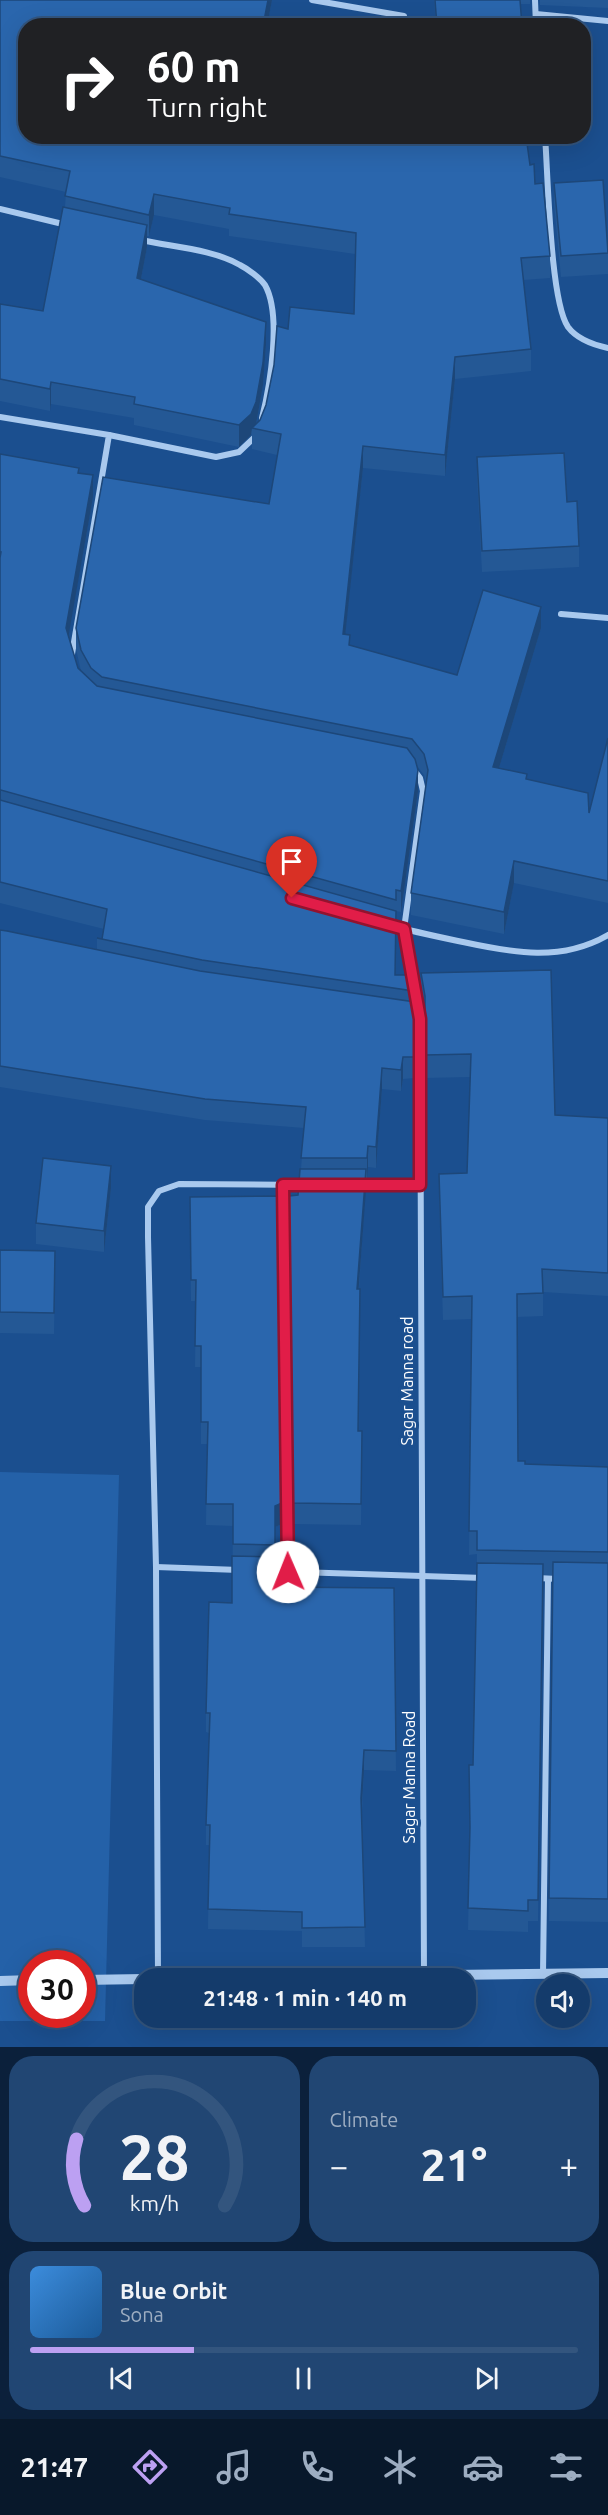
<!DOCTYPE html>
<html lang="en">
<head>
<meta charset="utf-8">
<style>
	body { margin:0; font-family:Ubuntu,sans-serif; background:#214673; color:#f1f3f6; height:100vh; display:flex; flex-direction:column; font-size:22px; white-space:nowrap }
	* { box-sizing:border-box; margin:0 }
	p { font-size:20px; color:#9dadc1 }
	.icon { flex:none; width:33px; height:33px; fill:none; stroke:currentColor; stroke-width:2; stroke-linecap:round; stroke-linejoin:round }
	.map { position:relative; height:2047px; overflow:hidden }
	.details { display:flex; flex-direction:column; gap:9px; padding:9px; background:#0b203b; flex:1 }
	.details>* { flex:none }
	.top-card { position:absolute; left:18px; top:18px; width:573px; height:126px; border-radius:24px; box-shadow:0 6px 24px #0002,0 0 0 2px #33557e; background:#202124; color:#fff; overflow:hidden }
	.tools { position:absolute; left:536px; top:1974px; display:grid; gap:12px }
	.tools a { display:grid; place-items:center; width:54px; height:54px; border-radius:50%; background:#143b6b; box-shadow:0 6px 24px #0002,0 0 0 2px #33557e; font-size:30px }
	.speed { position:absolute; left:18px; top:1950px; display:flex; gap:12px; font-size:30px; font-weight:700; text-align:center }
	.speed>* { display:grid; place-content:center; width:78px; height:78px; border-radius:50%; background:#143b6b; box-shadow:0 6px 24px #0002,0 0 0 2px #33557e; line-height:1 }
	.speed .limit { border:9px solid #d22; background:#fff; color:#111 }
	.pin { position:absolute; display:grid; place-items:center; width:51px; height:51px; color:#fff; margin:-62px -26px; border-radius:50% 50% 50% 0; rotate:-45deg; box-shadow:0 0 6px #0007 }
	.pin .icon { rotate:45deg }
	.me { position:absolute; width:66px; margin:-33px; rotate:359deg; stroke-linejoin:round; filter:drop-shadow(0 0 4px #0008) }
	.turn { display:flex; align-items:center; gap:21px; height:126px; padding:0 30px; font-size:27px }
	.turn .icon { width:78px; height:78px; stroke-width:2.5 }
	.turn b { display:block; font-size:42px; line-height:51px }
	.big { font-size:45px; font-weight:700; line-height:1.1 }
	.details .tile { flex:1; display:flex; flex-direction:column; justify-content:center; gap:9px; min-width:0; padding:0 21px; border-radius:24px; background:#214673 }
	.details .dial { align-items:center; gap:0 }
	.dial svg { height:156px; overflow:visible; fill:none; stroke:#33557e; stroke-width:7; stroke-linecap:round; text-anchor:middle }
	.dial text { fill:#f1f3f6; stroke:none }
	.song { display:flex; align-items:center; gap:18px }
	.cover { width:72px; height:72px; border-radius:9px; background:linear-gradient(135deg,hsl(210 70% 55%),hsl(210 70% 35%)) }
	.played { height:6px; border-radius:3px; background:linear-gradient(90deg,#bca0f2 30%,#33557e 30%) }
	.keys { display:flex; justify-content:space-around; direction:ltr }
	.heat { display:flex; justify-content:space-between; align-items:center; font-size:33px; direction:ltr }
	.details .tiles { flex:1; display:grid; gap:9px; grid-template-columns:1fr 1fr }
	.tile:last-child { grid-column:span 2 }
	.trip { position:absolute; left:134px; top:1968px; width:342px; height:60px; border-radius:24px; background:#143b6b; box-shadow:0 6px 24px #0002,0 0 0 2px #33557e; font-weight:700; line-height:60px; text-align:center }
	.dock { display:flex; height:96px; justify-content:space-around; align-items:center; background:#08182b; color:#9dadc1 }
	.dock .icon { width:42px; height:42px }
	.dock .active { color:#bca0f2 }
	.dock b { font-size:27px; color:#f1f3f6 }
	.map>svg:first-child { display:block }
	.green { fill:#2461a8; fill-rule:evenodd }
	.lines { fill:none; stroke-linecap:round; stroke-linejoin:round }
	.minor { stroke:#a9c9ee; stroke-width:6 }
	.tertiary { stroke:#a9c9ee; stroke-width:10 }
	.wall { fill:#245895; fill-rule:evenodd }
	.shaded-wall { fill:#1d4779 }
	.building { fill:#2a66ad; stroke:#1d4779; stroke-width:1.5 }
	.route-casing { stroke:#92132f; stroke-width:15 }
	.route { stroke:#e11d48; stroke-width:10 }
	.labels { text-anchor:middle; stroke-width:6; stroke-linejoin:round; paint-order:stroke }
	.street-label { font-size:16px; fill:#fff; stroke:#1b4f8f }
</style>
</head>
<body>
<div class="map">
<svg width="608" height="2047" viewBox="0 0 608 2047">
	<rect width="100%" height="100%" fill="#1b4f8f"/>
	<path class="green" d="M 0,1472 L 119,1475 L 105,2021 L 0,2021 ZM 32,1964 L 82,1964 L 82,2014 L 32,2014 Z"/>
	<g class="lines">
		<g class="minor">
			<polyline points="312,0 404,16"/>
			<polyline points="535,0 536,26"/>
			<polyline points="536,14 608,21"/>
			<path d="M 545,136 C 548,174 550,301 568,327 C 577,339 594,345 608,348"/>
			<polyline points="0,209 67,225"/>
			<path d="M 141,240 C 172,247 212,249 240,265 C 248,269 260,278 265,285 C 282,315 270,386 262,418"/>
			<polyline points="0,417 109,435 72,654"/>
			<polyline points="109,435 216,457 239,452 256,436"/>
			<polyline points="561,614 608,618"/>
			<polyline points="414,770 420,778 423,791 404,929 420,1019 424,1976"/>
			<path d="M 390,925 C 414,932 439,937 463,942 C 514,953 561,962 608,935"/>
			<polyline points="283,1185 288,1572"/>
			<polyline points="360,1185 420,1185"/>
			<polyline points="156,1567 239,1570"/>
			<polyline points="267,1571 484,1578"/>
			<polyline points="537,1578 559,1579"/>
			<polyline points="543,1974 548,1579"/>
			<polyline points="158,1978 156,1567 148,1237 148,1207 159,1191 179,1184 305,1185"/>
		</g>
		<g class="tertiary">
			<polyline points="220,1978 608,1973"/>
			<polyline points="82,1980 144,1979"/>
			<polyline points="0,1981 32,1980"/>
		</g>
	</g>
	<g class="wall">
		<path d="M 0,0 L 272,0 L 267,26 L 26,26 L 530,165 L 535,184 L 550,256 L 550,278 L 523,280 L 531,349 L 531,371 L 455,379 L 445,476 L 363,468 L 345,634 L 350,646 L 457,675 L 541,628 L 499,768 L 527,779 L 589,813 L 608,738 L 608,903 L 514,883 L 504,934 L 411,915 L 411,893 L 426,783 L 424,775 L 417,766 L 418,791 L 401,912 L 396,911 L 395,975 L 414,991 L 414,1002 L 415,1002 L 415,1078 L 403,1079 L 401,1091 L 382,1089 L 376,1168 L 368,1167 L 367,1180 L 366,1180 L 359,1289 L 358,1431 L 362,1431 L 361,1525 L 293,1524 L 289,1196 L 298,1195 L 301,1169 L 304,1128 L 205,1120 L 0,1087 L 0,930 L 97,949 L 97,938 L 102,939 L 104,929 L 0,903 L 0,454 L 79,473 L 93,497 L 68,636 L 78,668 L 81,671 L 76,649 L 76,628 L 269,504 L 277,455 L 252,449 L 252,434 L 239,447 L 134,425 L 134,418 L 51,404 L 50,411 L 0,401 L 0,304 L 43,311 L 65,207 L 66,192 L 0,177 ZM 154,215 L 229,229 L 229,236 L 355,254 L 354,314 L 288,329 L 266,405 L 260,420 L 256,424 L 263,385 L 266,344 L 141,279 L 147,247 L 147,236 L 149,236 Z"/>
		<polygon points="434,0 530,0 530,4 520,4 522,26 436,26"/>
		<polygon points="540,0 608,0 608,8 540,5"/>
		<polygon points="554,183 608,253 608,274 561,277 554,204"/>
		<polygon points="477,457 567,502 579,546 579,567 482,572 477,478"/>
		<polygon points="421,973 555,1115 608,1118 608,1296 543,1292 543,1316 517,1317 518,1461 525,1464 608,1467 608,1922 549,1921 553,1575 543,1575 538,1921 528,1921 528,1932 468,1930 470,1837 469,1765 473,1765 477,1563 477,1554 469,1555 472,1319 443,1320 439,1197 439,1174 467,1173 470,1077 425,1078 425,1019 421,996"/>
		<polygon points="111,1188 104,1252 36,1244 36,1223"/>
		<polygon points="190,1218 282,1524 275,1527 275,1587 394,1588 396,1771 364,1770 362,1811 365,1947 302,1947 302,1931 208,1929 209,1845 206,1845 206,1825 209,1733 206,1732 206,1713 232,1603 233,1526 206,1525 207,1444 201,1444 201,1367 195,1367 196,1301 191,1301"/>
		<polygon points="0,1250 55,1273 54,1334 0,1333"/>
	</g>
	<g class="shaded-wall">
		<polygon points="268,0 272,0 267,26 263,26"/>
		<polygon points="154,194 154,215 149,236 149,215"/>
		<polygon points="147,225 147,247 137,300 137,278"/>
		<polygon points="266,322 266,344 263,385 256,424 252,428 251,435 239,447 239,425"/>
		<polygon points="455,357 455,379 445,476 445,455"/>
		<polygon points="51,382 51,404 50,411 50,389"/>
		<polygon points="363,446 363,468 343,656 343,634"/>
		<polygon points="93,475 93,497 66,650 66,628"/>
		<polygon points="541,607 541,628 493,788 493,767"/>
		<polygon points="418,770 418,791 401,912 401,891"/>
		<polygon points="1,790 1,812 0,812 0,791"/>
		<polygon points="514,861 514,883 504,934 504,912"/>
		<polygon points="403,1057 403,1079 401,1091 401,1070"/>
		<polygon points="382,1068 382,1089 376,1168 376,1147"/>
		<polygon points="368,1146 368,1167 367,1180 367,1158"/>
		<polygon points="111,1166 111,1188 104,1252 104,1231"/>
		<polygon points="366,1169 366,1190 357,1310 357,1289"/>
		<polygon points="282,1503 282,1524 275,1527 275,1567 275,1506"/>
		<polygon points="364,1750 364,1770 361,1818 361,1798"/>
	</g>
	<g class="building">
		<polygon points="0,0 268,0 263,26 26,26 26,136 526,136 530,165 534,164 535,184 543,183 550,256 521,258 531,349 455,357 445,455 363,446 343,634 350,635 349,645 457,675 483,590 541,607 493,767 527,774 526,779 588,793 589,813 608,738 608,881 514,861 504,912 411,893 428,770 424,754 412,739 102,677 91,668 81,650 76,628 103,477 269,504 281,434 252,428 260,420 266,405 274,365 277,326 288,329 290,307 354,314 356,233 229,214 230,208 154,194 149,215 65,196 70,171 0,156"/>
		<polygon points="435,0 520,0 522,26 437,26"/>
		<polygon points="603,180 608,253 561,256 554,183"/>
		<polygon points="63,207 147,225 137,278 266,322 263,363 256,402 251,414 239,425 134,404 135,397 51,382 50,389 0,379 0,304 43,311"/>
		<polygon points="564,453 567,502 577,501 579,546 482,551 477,457"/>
		<polygon points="0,454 79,468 78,473 93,475 66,628 78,668 97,686 407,748 415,759 418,770 401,891 396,890 396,900 1,790 0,791 0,558 1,552 0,552"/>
		<polygon points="0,800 396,911 395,975 411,975 414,991 202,960 97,938 102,939 107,909 0,882"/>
		<polygon points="0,930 7,931 200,971 415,1002 415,1057 403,1057 401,1070 382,1068 376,1147 368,1146 367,1158 301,1158 306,1107 205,1099 0,1066"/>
		<polygon points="551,970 555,1115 608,1118 608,1273 542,1269 543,1293 517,1294 518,1461 525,1461 525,1464 608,1467 608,1552 477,1550 477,1531 469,1531 472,1296 443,1297 439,1174 467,1173 471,1054 425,1055 425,996 421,973"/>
		<polygon points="43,1158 111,1166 104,1231 36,1223"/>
		<polygon points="300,1169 366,1169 357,1289 360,1289 358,1431 362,1431 361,1504 293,1503 289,1196 298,1195"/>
		<polygon points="278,1196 282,1503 275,1506 275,1545 233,1544 233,1504 206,1504 208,1422 201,1422 201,1346 195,1346 196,1280 191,1280 190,1197"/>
		<polygon points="0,1250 55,1251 54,1313 0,1312"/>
		<polygon points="232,1556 275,1557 275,1587 394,1588 396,1751 364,1750 361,1798 365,1927 302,1928 302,1912 208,1909 210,1825 206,1825 210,1713 206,1713 209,1602 232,1603"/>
		<polygon points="553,1562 608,1563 608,1899 549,1898"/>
		<polygon points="477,1563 543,1564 538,1900 528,1900 528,1911 468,1908 470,1827 469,1765 473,1765"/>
	</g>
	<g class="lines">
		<g class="route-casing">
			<polyline id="route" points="288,1572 283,1185 420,1185 420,1019 404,929 292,898"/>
		</g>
		<use href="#route" class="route"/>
	</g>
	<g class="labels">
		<g class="street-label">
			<text transform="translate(407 1381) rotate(-90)" y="6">Sagar Manna road</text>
			<text transform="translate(409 1777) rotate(-90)" y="6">Sagar Manna Road</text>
		</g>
	</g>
</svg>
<div class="tools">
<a><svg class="icon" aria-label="sound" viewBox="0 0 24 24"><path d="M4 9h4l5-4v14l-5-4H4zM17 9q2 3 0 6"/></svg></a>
</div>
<div class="speed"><div class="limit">30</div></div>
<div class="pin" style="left:292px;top:898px;background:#d93025"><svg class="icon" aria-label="arrive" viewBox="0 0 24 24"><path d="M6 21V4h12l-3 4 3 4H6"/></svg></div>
<svg class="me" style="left:288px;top:1572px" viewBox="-20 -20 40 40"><circle r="19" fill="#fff"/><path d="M0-13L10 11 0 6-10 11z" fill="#e11d48"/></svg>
<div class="trip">21:48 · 1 min · 140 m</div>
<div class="top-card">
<div class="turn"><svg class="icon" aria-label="right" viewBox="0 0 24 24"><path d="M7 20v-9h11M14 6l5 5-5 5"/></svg><div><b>60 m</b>Turn right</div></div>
</div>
</div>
<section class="details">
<div class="tiles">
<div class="tile dial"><svg viewBox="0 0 100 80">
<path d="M14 69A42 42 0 1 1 86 69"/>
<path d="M14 69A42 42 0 0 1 10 35" stroke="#bca0f2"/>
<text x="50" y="56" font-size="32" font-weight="700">28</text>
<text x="50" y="72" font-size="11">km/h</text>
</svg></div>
<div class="tile"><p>Climate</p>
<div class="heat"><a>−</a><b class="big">21°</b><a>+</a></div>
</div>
<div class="tile">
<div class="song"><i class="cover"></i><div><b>Blue Orbit</b><p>Sona</p></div></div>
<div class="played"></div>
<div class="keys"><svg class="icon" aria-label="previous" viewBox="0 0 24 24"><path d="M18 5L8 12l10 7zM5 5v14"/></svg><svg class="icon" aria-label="pause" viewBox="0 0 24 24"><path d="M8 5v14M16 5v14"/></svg><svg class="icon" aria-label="next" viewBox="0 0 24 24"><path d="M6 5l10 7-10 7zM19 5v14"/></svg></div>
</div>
</div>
</section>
<nav class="dock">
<b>21:47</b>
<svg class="icon active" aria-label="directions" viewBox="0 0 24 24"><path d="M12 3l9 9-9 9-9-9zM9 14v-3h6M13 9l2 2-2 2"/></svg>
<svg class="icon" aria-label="music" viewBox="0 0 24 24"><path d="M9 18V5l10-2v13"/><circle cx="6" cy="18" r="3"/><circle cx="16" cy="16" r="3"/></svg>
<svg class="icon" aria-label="phone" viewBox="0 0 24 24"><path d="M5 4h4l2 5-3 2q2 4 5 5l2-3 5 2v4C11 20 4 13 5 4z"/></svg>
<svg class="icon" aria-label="climate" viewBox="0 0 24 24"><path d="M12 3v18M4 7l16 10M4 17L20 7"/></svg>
<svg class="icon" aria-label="car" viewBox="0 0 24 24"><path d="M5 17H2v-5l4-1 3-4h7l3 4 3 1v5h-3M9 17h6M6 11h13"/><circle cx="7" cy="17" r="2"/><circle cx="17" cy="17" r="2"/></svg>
<svg class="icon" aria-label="filters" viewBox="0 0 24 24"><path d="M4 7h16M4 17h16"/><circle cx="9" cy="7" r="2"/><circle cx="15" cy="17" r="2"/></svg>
</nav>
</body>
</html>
